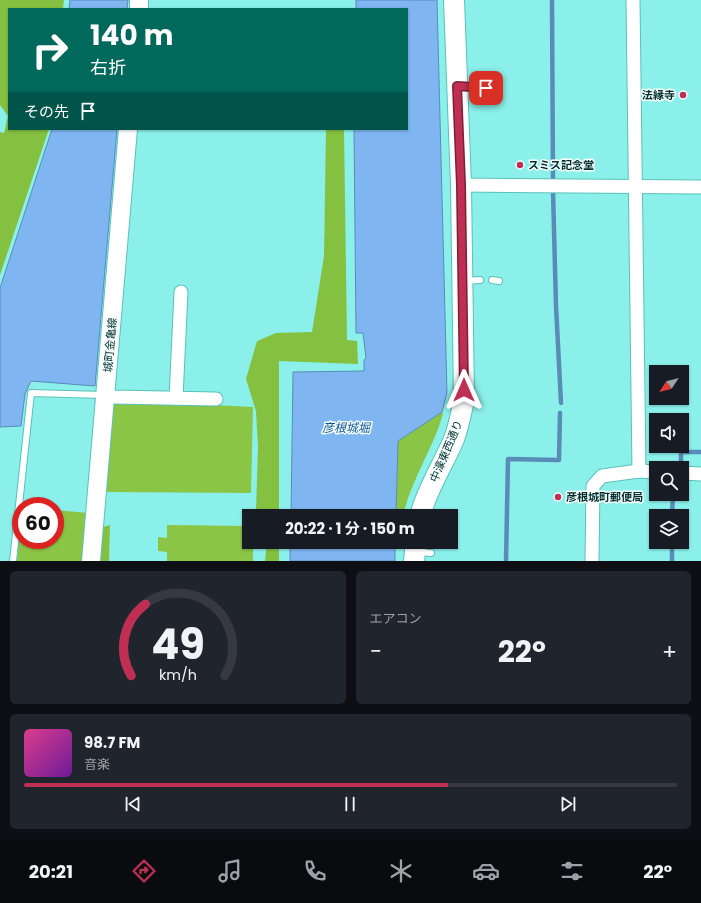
<!DOCTYPE html>
<html lang="ja">
<head>
<meta charset="utf-8">
<style>
	body { margin:0; font-family:Poppins,"Noto Sans JP",sans-serif; background:#20242c; color:#f1f3f6; height:100vh; display:flex; flex-direction:column; font-size:15px; white-space:nowrap }
	* { box-sizing:border-box; margin:0 }
	p { font-size:13px; color:#9ea1a6 }
	.icon { flex:none; width:22px; height:22px; fill:none; stroke:currentColor; stroke-width:2; stroke-linecap:round; stroke-linejoin:round }
	.map { position:relative; height:561px; overflow:hidden }
	.sheet { display:flex; flex-direction:column; gap:10px; padding:10px; background:#0d0f14; flex:1 }
	.sheet>* { flex:none }
	.top-card { position:absolute; left:8px; top:8px; width:400px; height:122px; border-radius:0px; box-shadow:0 1px 3px #0004; background:#00695c; color:#fff; overflow:hidden }
	.needle { width:26px; rotate:234deg }
	.tools { position:absolute; left:649px; top:365px; display:grid; gap:8px }
	.tools a { display:grid; place-items:center; width:40px; height:40px; border-radius:0px; background:#171b24; box-shadow:0 1px 3px #0004; font-size:20px }
	.speed { position:absolute; left:12px; top:497px; display:flex; gap:8px; font-size:20px; font-weight:700; text-align:center }
	.speed>* { display:grid; place-content:center; width:52px; height:52px; border-radius:50%; background:#171b24; box-shadow:0 1px 3px #0004; line-height:1 }
	.speed .limit { border:6px solid #d22; background:#fff; color:#111 }
	.pin { position:absolute; display:grid; place-items:center; width:34px; height:34px; color:#fff; margin:-17px; border-radius:8px; box-shadow:0 2px 6px #0006 }
	.me { position:absolute; width:44px; margin:-22px; rotate:0deg; stroke-linejoin:round; filter:drop-shadow(0 0 3px #0008) }
	.turn { display:flex; align-items:center; gap:14px; height:84px; padding:0 16px; font-size:18px }
	.turn .icon { width:52px; height:52px; stroke-width:2.5 }
	.turn b { display:block; font-size:28px; line-height:34px }
	.then { display:flex; align-items:center; height:38px; padding:0 16px; background:#0003; gap:8px; font-size:15px }
	.big { font-size:30px; font-weight:700; line-height:1.1 }
	.sheet .widget { flex:1; display:flex; flex-direction:column; justify-content:center; gap:6px; min-width:0; padding:0 14px; border-radius:6px; background:#20242c }
	.sheet .dial { align-items:center; gap:0 }
	.dial svg { height:104px; overflow:visible; fill:none; stroke:#363941; stroke-width:7; stroke-linecap:round; text-anchor:middle }
	.dial text { fill:#f1f3f6; stroke:none }
	.song { display:flex; align-items:center; gap:12px }
	.cover { width:48px; height:48px; border-radius:6px; background:linear-gradient(135deg,hsl(330 70% 55%),hsl(280 70% 35%)) }
	.played { height:4px; border-radius:2px; background:linear-gradient(90deg,#bf2f54 65%,#363941 65%) }
	.keys { display:flex; justify-content:space-around; direction:ltr }
	.heat { display:flex; justify-content:space-between; align-items:center; font-size:22px; direction:ltr }
	.sheet .tiles { flex:1; display:grid; gap:10px; grid-template-columns:1fr 1fr }
	.widget:last-child { grid-column:span 2 }
	.trip { position:absolute; left:242px; top:509px; width:216px; height:40px; border-radius:0px; background:#171b24; box-shadow:0 1px 3px #0004; font-weight:700; line-height:40px; text-align:center }
	.menu { display:flex; height:64px; justify-content:space-around; align-items:center; background:#090b0e; color:#9ea1a6 }
	.menu .icon { width:28px; height:28px }
	.menu .current { color:#bf2f54 }
	.menu b { font-size:18px; color:#f1f3f6 }
	.map>svg:first-child { display:block }
	.green { fill:#8ac546 }
	.forest { fill:#85c140 }
	.water { fill:#7fb5f0; stroke:#598cb6 }
	.lines { fill:none; stroke-linecap:round; stroke-linejoin:round }
	.stream { stroke:#598cb6; stroke-width:4.5 }
	.lane-casing { stroke:#5ac0bb; stroke-width:8 }
	.street-casing { stroke:#5ac0bb; stroke-width:15 }
	.secondary-casing { stroke:#5ac0bb; stroke-width:20 }
	.primary-casing { stroke:#5ac0bb; stroke-width:22 }
	.lane { stroke:#fff; stroke-width:6 }
	.street { stroke:#fff; stroke-width:13 }
	.secondary { stroke:#fff; stroke-width:18 }
	.primary { stroke:#fff; stroke-width:20 }
	.route-casing { stroke:#7c1f37; stroke-width:10 }
	.route { stroke:#bf2f54; stroke-width:7 }
	.poi-dot { fill:#bf2f54; stroke:#f6fffe; stroke-width:1.5 }
	.labels { text-anchor:middle; stroke-width:3; stroke-linejoin:round; paint-order:stroke }
	.poi-label { font-size:11px; font-weight:bold; fill:#002e2d; stroke:#f6fffe; text-anchor:start }
	.street-label { font-size:11px; fill:#002e2d; stroke:#f6fffe }
	.water-label { font-size:12px; font-style:italic; fill:#125795; stroke:#f6fffe }
</style>
</head>
<body>
<div class="map">
<svg width="701" height="561" viewBox="0 0 701 561">
	<rect width="100%" height="100%" fill="#8bf0ea"/>
	<g class="green">
		<polygon points="112,400 253,407 251,493 104,492"/>
		<path d="M 442,412 L 443,414 C 433,449 411,480 403,516 L 396,516 L 398,441 Z"/>
		<polygon points="21,508 21,540 55,540 55,510 88,513 84,561 17,561"/>
		<polygon points="167,525 249,526 249,542 253,542 253,561 167,561 167,552 158,551 158,537 167,538"/>
	</g>
	<g class="forest">
		<polygon points="0,0 64,0 63,9 9,9 9,129 49,129 0,275 0,132 4,133 8,116 0,105"/>
		<polygon points="326,129 344,129 347,340 357,341 358,364 279,361 279,516 262,516 256,510 258,447 256,411 246,379 257,341 276,333 312,332 324,256"/>
		<polygon points="110,525 109,561 97,561 100,528"/>
		<polygon points="267,542 279,542 279,561 265,561"/>
	</g>
	<g class="water">
		<polygon points="70,0 128,0 127,9 69,9"/>
		<polygon points="356,0 437,0 447,393 442,412 398,441 396,516 291,516 293,372 364,371 364,360 366,358 363,333 356,333 354,129 407,129 407,9 356,9"/>
		<polygon points="52,129 117,129 95,386 31,381 25,394 21,426 0,427 0,288"/>
		<rect x="290" y="542" width="105" height="19"/>
	</g>
	<g class="lines">
		<g class="stream">
			<polyline points="552,0 553,182"/>
			<polyline points="553,191 556,306 561,403"/>
			<polyline points="681,468 681,452 701,452"/>
			<polyline points="672,516 673,494"/>
			<polyline points="506,561 508,459 559,460 560,413"/>
			<polyline points="672,561 672,542"/>
		</g>
		<g class="lane-casing">
			<g id="lane">
				<polyline points="459,86 498,89"/>
				<polyline points="492,280 499,281"/>
				<polyline points="464,281 480,280"/>
				<polyline points="418,552 431,553"/>
				<polyline points="13,561 31,393 104,395"/>
			</g>
		</g>
		<g class="street-casing">
			<g id="street">
				<polyline points="633,0 639,471"/>
				<polyline points="461,185 701,187"/>
				<polyline points="105,395 113,397 216,399"/>
				<polyline points="176,398 181,292"/>
				<polyline points="682,473 701,474"/>
				<polyline points="592,561 593,486 602,476 639,471 656,472"/>
			</g>
		</g>
		<g class="secondary-casing">
			<g id="secondary">
				<polyline points="139,9 139,0"/>
				<polyline points="91,561 128,129"/>
			</g>
		</g>
		<g class="primary-casing">
			<g id="primary">
				<path d="M 420,516 C 427,489 443,465 454,439 C 459,426 461,413 464,400 L 461,185 L 454,0"/>
				<polyline points="414,561 416,542"/>
			</g>
		</g>
		<use href="#lane" class="lane"/>
		<use href="#street" class="street"/>
		<use href="#secondary" class="secondary"/>
		<use href="#primary" class="primary"/>
	</g>
	<g class="lines">
		<g class="route-casing">
			<polyline id="route" points="464,390 461,185 457,86 486,88"/>
		</g>
		<use href="#route" class="route"/>
	</g>
	<g class="poi-dot">
		<circle cx="683" cy="95" r="4"/>
		<circle cx="520" cy="165" r="4"/>
		<circle cx="558" cy="497" r="4"/>
	</g>
	<g class="labels">
		<g class="poi-label">
			<text x="675" y="99" text-anchor="end">法縁寺</text>
			<text x="528" y="169">スミス記念堂</text>
			<text x="566" y="501">彦根城町郵便局</text>
		</g>
		<g class="street-label">
			<text transform="translate(110 345) rotate(-85)" y="4">城町金亀線</text>
			<text transform="translate(446 451) rotate(-67)" y="4">中濠東西通り</text>
		</g>
		<g class="water-label">
			<text x="346" y="432">彦根城堀</text>
		</g>
	</g>
</svg>
<div class="tools">
<a><svg class="needle" viewBox="-14 -14 28 28"><path d="M0-13l5 13h-10z" fill="#e53935"/><path d="M0 13l5-13h-10z" fill="#9ea1a6"/></svg></a>
<a><svg class="icon" aria-label="sound" viewBox="0 0 24 24"><path d="M4 9h4l5-4v14l-5-4H4zM17 9q2 3 0 6"/></svg></a>
<a><svg class="icon" aria-label="search" viewBox="0 0 24 24"><circle cx="10" cy="10" r="6"/><path d="M15 15l6 6"/></svg></a>
<a><svg class="icon" aria-label="layers" viewBox="0 0 24 24"><path d="M12 4l9 5-9 5-9-5zM3 14l9 5 9-5"/></svg></a>
</div>
<div class="speed"><div class="limit">60</div></div>
<div class="pin" style="left:486px;top:88px;background:#d93025"><svg class="icon" aria-label="arrive" viewBox="0 0 24 24"><path d="M6 21V4h12l-3 4 3 4H6"/></svg></div>
<svg class="me" style="left:464px;top:390px" viewBox="-20 -20 40 40"><path d="M0-17L14 15 0 8-14 15z" fill="#bf2f54" stroke="#fff" stroke-width="4"/></svg>
<div class="trip">20:22 · 1 分 · 150 m</div>
<div class="top-card">
<div class="turn"><svg class="icon" aria-label="right" viewBox="0 0 24 24"><path d="M7 20v-9h11M14 6l5 5-5 5"/></svg><div><b>140 m</b>右折</div></div>
<div class="then">その先<svg class="icon" aria-label="arrive" viewBox="0 0 24 24"><path d="M6 21V4h12l-3 4 3 4H6"/></svg></div>
</div>
</div>
<section class="sheet">
<div class="tiles">
<div class="widget dial"><svg viewBox="0 0 100 80">
<path d="M14 69A42 42 0 1 1 86 69"/>
<path d="M14 69A42 42 0 0 1 25 14" stroke="#bf2f54"/>
<text x="50" y="56" font-size="32" font-weight="700">49</text>
<text x="50" y="72" font-size="11">km/h</text>
</svg></div>
<div class="widget"><p>エアコン</p>
<div class="heat"><a>−</a><b class="big">22°</b><a>+</a></div>
</div>
<div class="widget">
<div class="song"><i class="cover"></i><div><b>98.7 FM</b><p>音楽</p></div></div>
<div class="played"></div>
<div class="keys"><svg class="icon" aria-label="previous" viewBox="0 0 24 24"><path d="M18 5L8 12l10 7zM5 5v14"/></svg><svg class="icon" aria-label="pause" viewBox="0 0 24 24"><path d="M8 5v14M16 5v14"/></svg><svg class="icon" aria-label="next" viewBox="0 0 24 24"><path d="M6 5l10 7-10 7zM19 5v14"/></svg></div>
</div>
</div>
</section>
<nav class="menu">
<b>20:21</b>
<svg class="icon current" aria-label="directions" viewBox="0 0 24 24"><path d="M12 3l9 9-9 9-9-9zM9 14v-3h6M13 9l2 2-2 2"/></svg>
<svg class="icon" aria-label="music" viewBox="0 0 24 24"><path d="M9 18V5l10-2v13"/><circle cx="6" cy="18" r="3"/><circle cx="16" cy="16" r="3"/></svg>
<svg class="icon" aria-label="phone" viewBox="0 0 24 24"><path d="M5 4h4l2 5-3 2q2 4 5 5l2-3 5 2v4C11 20 4 13 5 4z"/></svg>
<svg class="icon" aria-label="climate" viewBox="0 0 24 24"><path d="M12 3v18M4 7l16 10M4 17L20 7"/></svg>
<svg class="icon" aria-label="car" viewBox="0 0 24 24"><path d="M5 17H2v-5l4-1 3-4h7l3 4 3 1v5h-3M9 17h6M6 11h13"/><circle cx="7" cy="17" r="2"/><circle cx="17" cy="17" r="2"/></svg>
<svg class="icon" aria-label="filters" viewBox="0 0 24 24"><path d="M4 7h16M4 17h16"/><circle cx="9" cy="7" r="2"/><circle cx="15" cy="17" r="2"/></svg>
<b>22°</b>
</nav>
</body>
</html>
